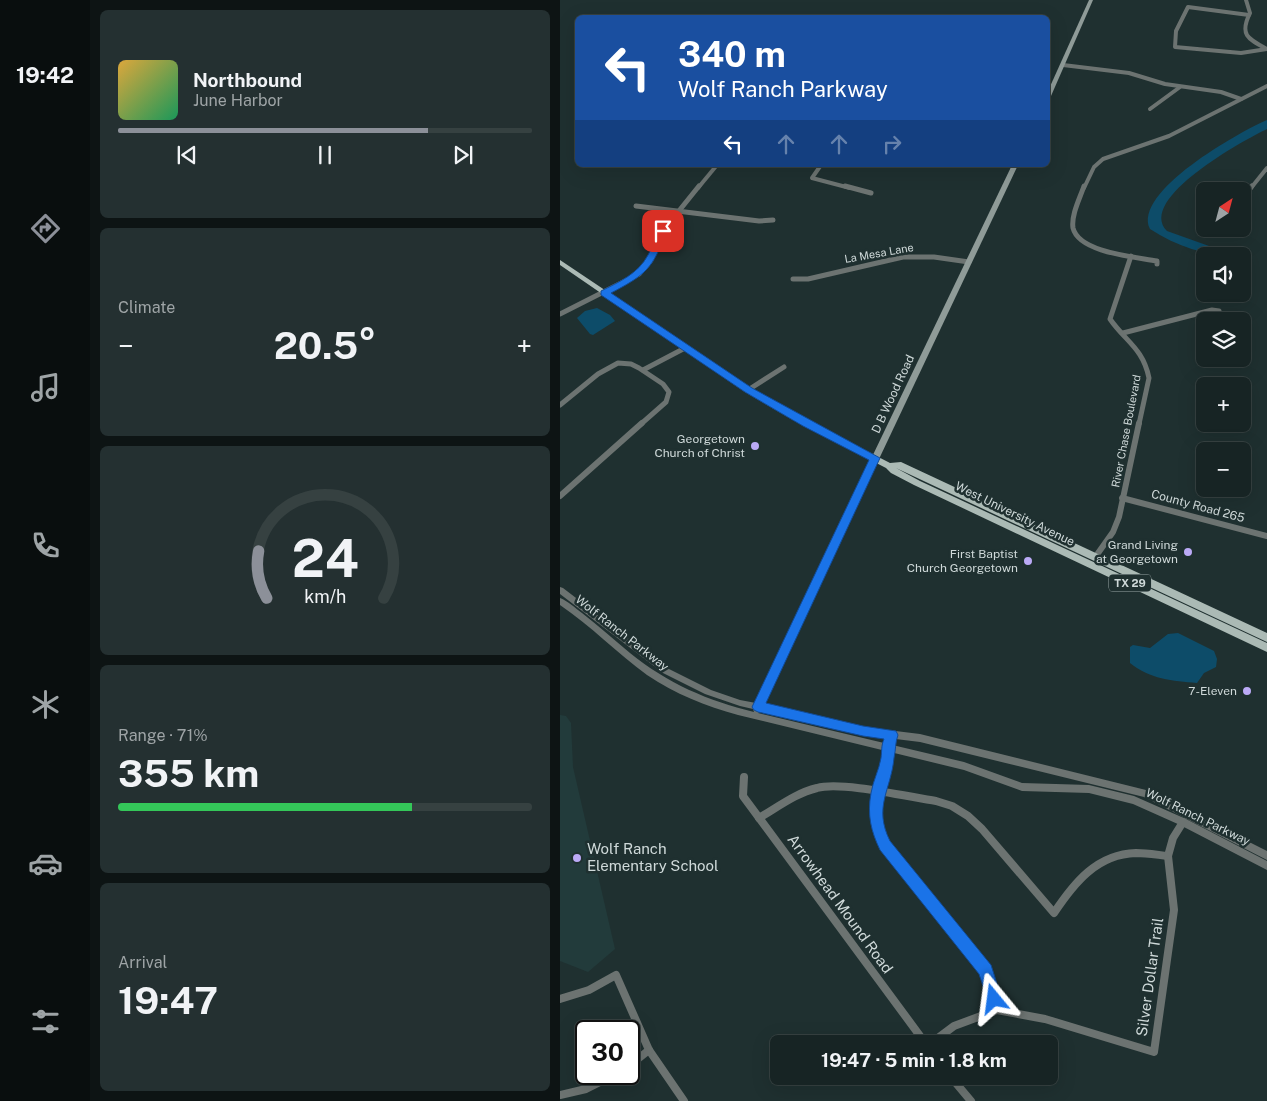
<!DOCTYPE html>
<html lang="en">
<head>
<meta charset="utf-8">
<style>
	body { margin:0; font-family:"Public Sans",sans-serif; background:#243031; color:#f1f3f6; height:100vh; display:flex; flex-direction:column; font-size:19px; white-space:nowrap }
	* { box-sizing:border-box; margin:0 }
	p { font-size:16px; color:#9ea4a6 }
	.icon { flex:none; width:28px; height:28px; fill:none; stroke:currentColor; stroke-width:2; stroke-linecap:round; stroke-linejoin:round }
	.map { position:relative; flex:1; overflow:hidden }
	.details { display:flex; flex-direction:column; gap:10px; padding:10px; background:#0d1414; width:470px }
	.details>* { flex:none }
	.banner { position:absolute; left:15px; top:15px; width:475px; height:152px; border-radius:8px; box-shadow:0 5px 20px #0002,0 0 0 1px #364141; background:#1a4fa0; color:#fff; overflow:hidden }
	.needle { width:32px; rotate:36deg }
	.fabs { position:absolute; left:636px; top:182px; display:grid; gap:10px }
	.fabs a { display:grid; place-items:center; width:55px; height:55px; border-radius:8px; background:#172424; box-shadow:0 5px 20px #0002,0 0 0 1px #364141; font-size:25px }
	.speed { position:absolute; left:15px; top:1020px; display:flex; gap:10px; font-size:25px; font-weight:700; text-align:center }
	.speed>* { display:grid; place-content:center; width:65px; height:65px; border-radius:50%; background:#172424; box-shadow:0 5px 20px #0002,0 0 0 1px #364141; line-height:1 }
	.speed .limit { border:2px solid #111; border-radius:8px; background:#fff; color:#111 }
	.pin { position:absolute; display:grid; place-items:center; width:42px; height:42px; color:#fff; margin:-21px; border-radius:10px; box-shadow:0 2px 8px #0006 }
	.me { position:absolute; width:55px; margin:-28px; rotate:344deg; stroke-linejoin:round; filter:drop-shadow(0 0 4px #0008) }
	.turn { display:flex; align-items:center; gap:18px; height:105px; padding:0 20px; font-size:22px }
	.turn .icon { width:65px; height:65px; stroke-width:2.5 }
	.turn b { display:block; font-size:35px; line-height:42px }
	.lanes { display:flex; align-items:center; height:48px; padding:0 20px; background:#0003; justify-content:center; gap:25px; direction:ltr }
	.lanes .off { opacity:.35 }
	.big { font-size:38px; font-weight:700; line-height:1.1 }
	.details .card { flex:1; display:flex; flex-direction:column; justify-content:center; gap:8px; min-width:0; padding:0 18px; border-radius:8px; background:#243031 }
	.details .dial { align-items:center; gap:0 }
	.dial svg { height:130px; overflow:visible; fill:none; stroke:#364141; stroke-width:7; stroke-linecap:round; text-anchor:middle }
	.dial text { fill:#f1f3f6; stroke:none }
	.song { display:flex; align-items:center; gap:15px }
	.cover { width:60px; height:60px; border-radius:8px; background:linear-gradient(135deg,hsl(40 70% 55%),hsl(150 70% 35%)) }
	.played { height:5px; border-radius:2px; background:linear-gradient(90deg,#8c9099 75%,#364141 75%) }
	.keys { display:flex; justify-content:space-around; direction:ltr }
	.heat { display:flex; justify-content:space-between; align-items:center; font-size:28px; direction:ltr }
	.charge { height:8px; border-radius:4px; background:linear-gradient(90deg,#34c759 71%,#364141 0) }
	.trip { position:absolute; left:210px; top:1035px; width:288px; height:50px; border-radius:8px; background:#172424; box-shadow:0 5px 20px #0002,0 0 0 1px #364141; font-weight:700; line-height:50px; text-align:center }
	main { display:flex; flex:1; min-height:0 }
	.dock { display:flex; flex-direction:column; width:90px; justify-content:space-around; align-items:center; background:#090e0e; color:#9ea4a6 }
	.dock .icon { width:35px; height:35px }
	.dock .on { color:#8c9099 }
	.dock b { font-size:22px; color:#f1f3f6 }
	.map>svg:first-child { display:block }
	.built { fill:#223b3b }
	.water { fill:#0d4c69 }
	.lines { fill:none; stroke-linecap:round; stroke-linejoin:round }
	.minor-far3 { stroke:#6c7371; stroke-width:4 }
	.minor-far2 { stroke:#6c7371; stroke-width:5 }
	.minor-far1 { stroke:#6c7371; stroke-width:6 }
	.minor { stroke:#6c7371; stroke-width:8 }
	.tertiary { fill:#6c7371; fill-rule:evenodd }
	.secondary { fill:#8f9b98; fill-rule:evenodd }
	.primary { fill:#abbab5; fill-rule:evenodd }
	.route { fill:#1a73e8; stroke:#114b97 }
	.poi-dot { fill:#bbaaf6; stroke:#1f3030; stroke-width:2 }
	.labels { text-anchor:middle; stroke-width:5; stroke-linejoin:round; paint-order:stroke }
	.far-street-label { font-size:11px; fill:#cfd9d9; stroke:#1f3030 }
	.shield { fill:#1f3030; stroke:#9aa6a6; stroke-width:1 }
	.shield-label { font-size:11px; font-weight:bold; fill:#cfd9d9 }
	.street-label { font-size:12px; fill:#cfd9d9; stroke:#1f3030 }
	.poi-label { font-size:12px; fill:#cfd9d9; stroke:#1f3030; text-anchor:end }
	.near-poi-label { font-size:15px; fill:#cfd9d9; stroke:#1f3030; text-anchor:start }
	.near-street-label { font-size:15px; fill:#cfd9d9; stroke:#1f3030 }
</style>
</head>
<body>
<main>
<nav class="dock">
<b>19:42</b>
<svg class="icon on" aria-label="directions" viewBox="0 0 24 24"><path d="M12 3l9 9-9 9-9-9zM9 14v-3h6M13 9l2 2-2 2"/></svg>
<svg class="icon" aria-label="music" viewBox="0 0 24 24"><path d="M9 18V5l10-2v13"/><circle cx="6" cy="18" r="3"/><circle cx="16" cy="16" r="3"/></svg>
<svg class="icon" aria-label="phone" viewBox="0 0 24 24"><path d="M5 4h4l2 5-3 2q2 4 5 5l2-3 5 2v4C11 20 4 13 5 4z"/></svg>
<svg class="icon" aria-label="climate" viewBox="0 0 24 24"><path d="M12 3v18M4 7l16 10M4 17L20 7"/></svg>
<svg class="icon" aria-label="car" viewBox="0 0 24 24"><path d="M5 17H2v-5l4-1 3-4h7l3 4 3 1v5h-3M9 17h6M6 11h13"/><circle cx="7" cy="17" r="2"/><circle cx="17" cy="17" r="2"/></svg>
<svg class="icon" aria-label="filters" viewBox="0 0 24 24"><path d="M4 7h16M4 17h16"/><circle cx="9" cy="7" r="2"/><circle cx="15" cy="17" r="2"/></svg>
</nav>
<section class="details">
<div class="card">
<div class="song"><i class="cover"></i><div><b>Northbound</b><p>June Harbor</p></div></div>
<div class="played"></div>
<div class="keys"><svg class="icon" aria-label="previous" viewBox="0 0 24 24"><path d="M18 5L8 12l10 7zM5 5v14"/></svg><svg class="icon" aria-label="pause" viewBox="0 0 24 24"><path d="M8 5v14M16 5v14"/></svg><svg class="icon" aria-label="next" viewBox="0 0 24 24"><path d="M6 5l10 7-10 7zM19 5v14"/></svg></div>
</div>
<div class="card"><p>Climate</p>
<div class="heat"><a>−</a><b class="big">20.5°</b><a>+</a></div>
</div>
<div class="card dial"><svg viewBox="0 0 100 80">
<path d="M14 69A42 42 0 1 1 86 69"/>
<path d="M14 69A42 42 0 0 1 9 40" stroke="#8c9099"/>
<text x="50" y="56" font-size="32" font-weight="700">24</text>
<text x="50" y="72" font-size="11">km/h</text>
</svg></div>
<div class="card"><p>Range · 71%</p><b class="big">355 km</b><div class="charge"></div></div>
<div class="card"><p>Arrival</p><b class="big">19:47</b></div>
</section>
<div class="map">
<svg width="707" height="1101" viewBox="0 0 707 1101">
	<rect width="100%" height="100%" fill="#1f3030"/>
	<polygon class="built" points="0,715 6,716 11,723 13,767 55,949 28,972 0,961"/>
	<g class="water">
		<path d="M 707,120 L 707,129 C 684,140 576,199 607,231 L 677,256 C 646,256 616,246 590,229 C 572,192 679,132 707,120 Z"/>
		<polygon points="37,308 50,315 55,321 33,335 30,334 17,318 25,311"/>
		<path d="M 618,633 L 654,651 L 657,659 L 656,667 L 644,673 L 637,683 C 613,681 589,679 570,663 L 570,647 L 573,645 L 590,648 L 608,634 Z"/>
	</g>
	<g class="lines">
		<g class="minor-far3">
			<path d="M 686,0 L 690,13 C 679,35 688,39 707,49"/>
			<polyline points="689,15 628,7 616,31 615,47 681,53 707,49"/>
			<polyline points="503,65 569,73 605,84 661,92 681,99"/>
			<polyline points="590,109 620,87"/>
			<polyline points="261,165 252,178 290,188"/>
			<polyline points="138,188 157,165"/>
			<polyline points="524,188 534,167 543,159 609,136 707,86"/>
			<polyline points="691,188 707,168"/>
		</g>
		<g class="minor-far2">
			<polyline points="285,186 311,193"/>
			<path d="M 524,186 C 520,198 511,215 513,228 C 519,253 577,257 597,261 L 597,264"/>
			<polyline points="685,195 692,186"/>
			<polyline points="76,206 199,221 213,220"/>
			<path d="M 571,256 L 550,319 C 565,341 583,348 589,378 L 579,424"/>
			<polyline points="233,279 248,279 343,257 374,257 409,262"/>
			<polyline points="0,314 79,274 91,260 102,232 139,186"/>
			<polyline points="563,333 652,310 659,311"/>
			<polyline points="83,370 125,348"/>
			<polyline points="188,390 224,367"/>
			<polyline points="0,405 38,374 58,363 71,364 79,368 103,384 109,392 106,402 81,424"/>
		</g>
		<g class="minor-far1">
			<polyline points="0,496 82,423"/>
			<polyline points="562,498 707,536"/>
			<polyline points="536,556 553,532 559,517 579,423"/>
		</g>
		<g class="minor">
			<path d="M 332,735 C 329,744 329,753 327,762 C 319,795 311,812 325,846 L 426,970 L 437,1010"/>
			<polyline points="184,777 183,796 366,1044"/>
			<path d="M 199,818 C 218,807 236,793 257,788 C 281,781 349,797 376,801 L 392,806 L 408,816 L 422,829 L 494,913 C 514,883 537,854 576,853 C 587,853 598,855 608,856"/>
			<polyline points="0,999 29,990 56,975 89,1050 124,1101"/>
			<polyline points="370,1044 394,1026 437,1010 485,1019 594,1052 614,910 608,856 613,838 623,822"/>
			<polyline points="69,1066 89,1050"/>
			<polyline points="390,1076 411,1101"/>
			<polyline points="0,1095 26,1089 56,1074"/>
		</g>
		<path class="tertiary" d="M 313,457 L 315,457 L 318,459 L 204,705 L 303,727 L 360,734 L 586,790 L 707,851 L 707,860 L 584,797 L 360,742 L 303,735 L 201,711 L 198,713 L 404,762 L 462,783 L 529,785 L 574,796 L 626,819 L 707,861 L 707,870 L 620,825 L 573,804 L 529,793 L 462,791 L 404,770 L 178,715 C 146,706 115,694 87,675 C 57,653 31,626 0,605 L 0,598 C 8,601 15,608 22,613 C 39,626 54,640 70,653 C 107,683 148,701 194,712 L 193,709 L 180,706 L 145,694 L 103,673 L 0,594 L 0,587 L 3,588 L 109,669 L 151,690 L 180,700 L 196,703 Z"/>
		<g class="secondary">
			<polygon points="529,0 533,0 491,96 488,98 488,91"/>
			<polygon points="452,165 458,165 319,459 318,461 312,461 311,459"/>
		</g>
		<polygon class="primary" points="0,260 191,388 239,416 330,463 341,462 707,633 707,642 336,468 360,481 707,643 707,652 354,485 331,473 326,468 233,420 185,392 0,265"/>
	</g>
	<path class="route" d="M 103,228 L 107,231 C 92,269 87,274 51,293 L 192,388 L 320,458 L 206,703 L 303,726 L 336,731 L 338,735 C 335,743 336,749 334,758 C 331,790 313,807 330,841 L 431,965 L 442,999 L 439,1004 L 434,1006 L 429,1004 L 419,974 L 320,850 C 311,831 307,815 311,793 C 313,781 319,770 321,758 C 322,751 321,746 324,739 L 303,736 L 198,712 L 194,710 L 192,707 L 309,460 L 243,426 L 185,392 L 41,295 L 41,291 C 59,282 78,274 88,255 C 93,247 95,232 103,228 Z"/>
	<g class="poi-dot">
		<circle cx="195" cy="446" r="5"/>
		<circle cx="628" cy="552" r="5"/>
		<circle cx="468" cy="561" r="5"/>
		<circle cx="687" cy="691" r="5"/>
		<circle cx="17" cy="858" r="5"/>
	</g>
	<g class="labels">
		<g class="far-street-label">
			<text transform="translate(319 253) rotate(-10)" y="4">La Mesa Lane</text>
			<text transform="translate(566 431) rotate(-79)" y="4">River Chase Boulevard</text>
		</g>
		<rect class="shield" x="549" y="574.5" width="42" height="17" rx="4"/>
		<g class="shield-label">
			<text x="570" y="587">TX 29</text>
		</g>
		<g class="street-label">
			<text transform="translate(333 394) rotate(-65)" y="4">D B Wood Road</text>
			<text transform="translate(638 506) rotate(15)" y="4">County Road 265</text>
			<text transform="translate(455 514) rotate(26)" y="4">West University Avenue</text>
			<text transform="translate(62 633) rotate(38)" y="4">Wolf Ranch Parkway</text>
			<text transform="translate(638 817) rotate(26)" y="4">Wolf Ranch Parkway</text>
		</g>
		<g class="poi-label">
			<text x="185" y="443">Georgetown<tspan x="185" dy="14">Church of Christ</tspan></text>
			<text x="618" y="549">Grand Living<tspan x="618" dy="14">at Georgetown</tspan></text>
			<text x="458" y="558">First Baptist<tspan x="458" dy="14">Church Georgetown</tspan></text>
			<text x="677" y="695">7-Eleven</text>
		</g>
		<g class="near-poi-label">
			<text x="27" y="854">Wolf Ranch<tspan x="27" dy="17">Elementary School</tspan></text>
		</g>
		<g class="near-street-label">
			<text transform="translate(280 904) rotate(54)" y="5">Arrowhead Mound Road</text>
			<text transform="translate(590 977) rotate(-82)" y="5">Silver Dollar Trail</text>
		</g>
	</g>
</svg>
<div class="fabs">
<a><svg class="needle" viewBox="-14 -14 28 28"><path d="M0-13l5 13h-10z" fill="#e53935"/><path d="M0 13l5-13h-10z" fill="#9ea4a6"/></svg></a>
<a><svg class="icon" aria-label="sound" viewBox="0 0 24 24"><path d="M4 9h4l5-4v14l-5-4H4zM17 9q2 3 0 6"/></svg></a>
<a><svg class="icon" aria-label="layers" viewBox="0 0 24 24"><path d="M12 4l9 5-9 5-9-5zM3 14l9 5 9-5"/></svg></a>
<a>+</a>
<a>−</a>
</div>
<div class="speed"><div class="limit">30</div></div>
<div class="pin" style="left:103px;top:231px;background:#d93025"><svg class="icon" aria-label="arrive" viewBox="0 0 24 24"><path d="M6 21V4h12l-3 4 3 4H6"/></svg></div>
<svg class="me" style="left:434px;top:999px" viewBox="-20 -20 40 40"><path d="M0-17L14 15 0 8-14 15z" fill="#1a73e8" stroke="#fff" stroke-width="4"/></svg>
<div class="trip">19:47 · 5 min · 1.8 km</div>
<div class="banner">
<div class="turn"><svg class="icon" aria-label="left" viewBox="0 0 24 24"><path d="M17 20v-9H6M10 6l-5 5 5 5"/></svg><div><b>340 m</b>Wolf Ranch Parkway</div></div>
<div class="lanes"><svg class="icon" aria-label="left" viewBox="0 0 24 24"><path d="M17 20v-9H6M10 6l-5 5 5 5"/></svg><svg class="icon off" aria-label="ahead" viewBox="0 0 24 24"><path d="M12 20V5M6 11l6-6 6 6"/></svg><svg class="icon off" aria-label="ahead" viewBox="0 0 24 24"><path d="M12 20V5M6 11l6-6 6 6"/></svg><svg class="icon off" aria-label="right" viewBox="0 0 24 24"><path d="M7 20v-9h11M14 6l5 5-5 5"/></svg></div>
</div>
</div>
</main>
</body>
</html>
